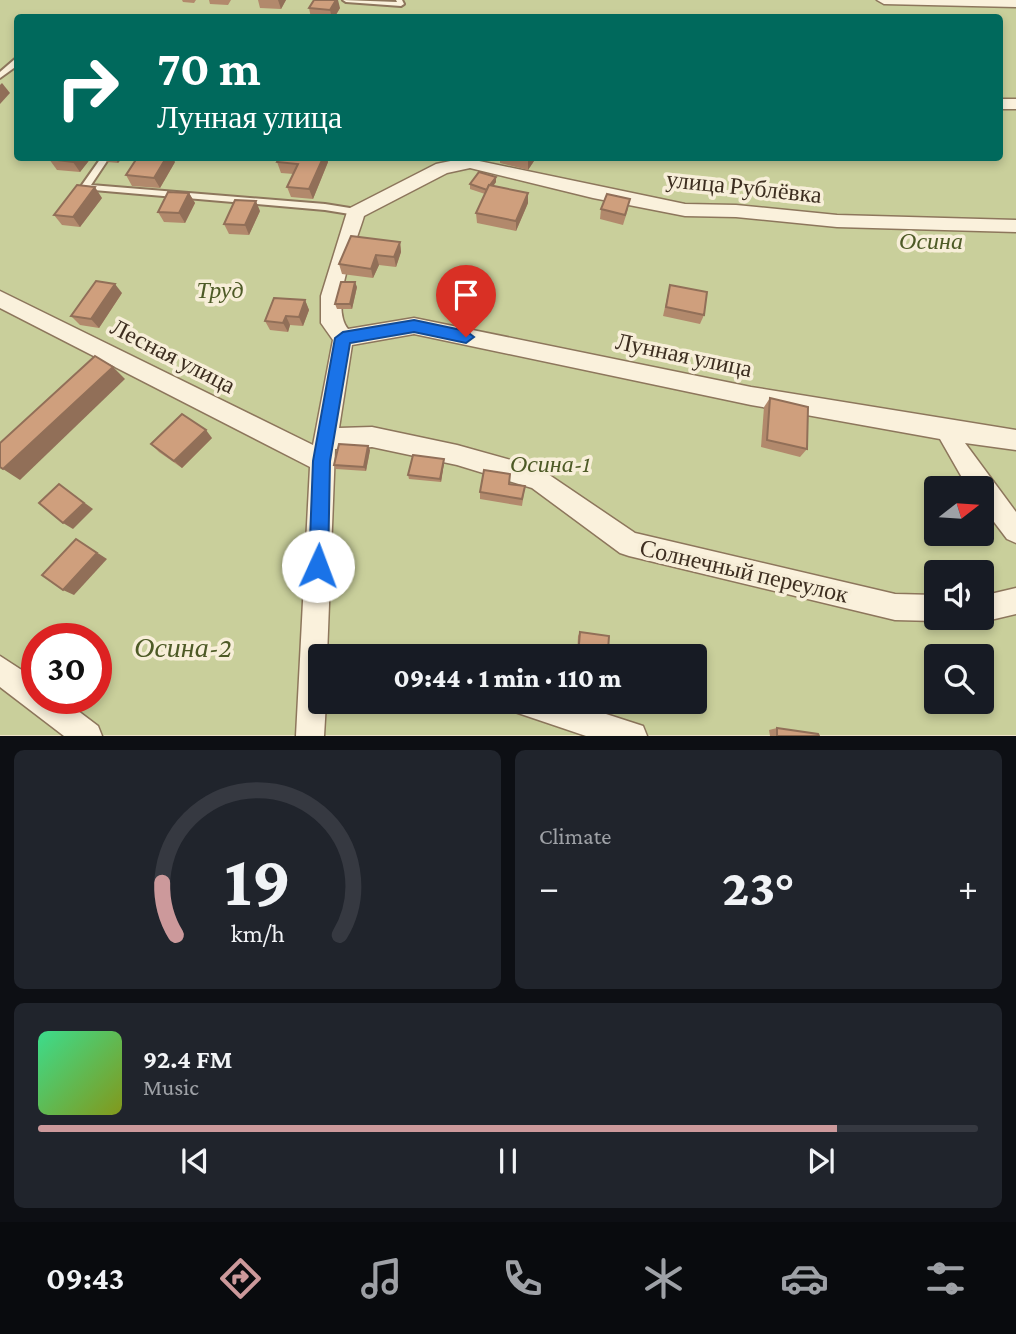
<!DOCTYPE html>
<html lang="en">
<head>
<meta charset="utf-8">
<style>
	body { margin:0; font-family:"Crimson Pro",serif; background:#20242c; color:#f1f3f6; height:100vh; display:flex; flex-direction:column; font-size:26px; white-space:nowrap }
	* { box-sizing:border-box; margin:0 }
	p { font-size:23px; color:#9ea1a6 }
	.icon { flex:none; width:38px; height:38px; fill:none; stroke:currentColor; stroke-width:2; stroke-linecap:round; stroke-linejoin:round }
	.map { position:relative; height:736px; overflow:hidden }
	.side { display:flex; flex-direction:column; gap:14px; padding:14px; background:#0d0f14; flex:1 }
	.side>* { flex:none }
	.guide { position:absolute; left:14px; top:14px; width:989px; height:147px; border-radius:7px; box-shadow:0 4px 10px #0003; background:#00695c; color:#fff; overflow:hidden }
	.needle { width:46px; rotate:73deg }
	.tools { position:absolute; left:924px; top:476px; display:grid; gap:14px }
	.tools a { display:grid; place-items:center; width:70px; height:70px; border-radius:7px; background:#171b24; box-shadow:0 4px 10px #0003; font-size:35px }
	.speed { position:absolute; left:21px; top:623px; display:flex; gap:14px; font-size:35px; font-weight:700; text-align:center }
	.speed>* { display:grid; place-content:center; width:91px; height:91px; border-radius:50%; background:#171b24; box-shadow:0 4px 10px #0003; line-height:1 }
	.speed .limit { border:10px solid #d22; background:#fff; color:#111 }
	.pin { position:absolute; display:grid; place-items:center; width:60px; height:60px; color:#fff; margin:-72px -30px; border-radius:50% 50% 50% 0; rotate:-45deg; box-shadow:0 0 7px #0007 }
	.pin .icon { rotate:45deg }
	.me { position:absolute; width:77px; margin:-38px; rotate:2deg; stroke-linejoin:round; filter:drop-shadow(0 0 5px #0008) }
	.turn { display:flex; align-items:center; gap:24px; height:147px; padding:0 28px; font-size:32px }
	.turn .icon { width:91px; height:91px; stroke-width:2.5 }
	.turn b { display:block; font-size:49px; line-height:60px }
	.big { font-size:52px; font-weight:800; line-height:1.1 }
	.side .tile { flex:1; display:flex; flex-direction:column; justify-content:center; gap:10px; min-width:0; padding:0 24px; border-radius:10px; background:#20242c }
	.side .dial { align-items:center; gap:0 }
	.dial svg { height:182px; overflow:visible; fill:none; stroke:#363941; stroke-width:7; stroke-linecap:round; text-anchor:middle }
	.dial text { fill:#f1f3f6; stroke:none }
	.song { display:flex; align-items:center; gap:21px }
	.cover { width:84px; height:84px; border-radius:10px; background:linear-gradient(135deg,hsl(150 70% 55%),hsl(70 70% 35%)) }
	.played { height:7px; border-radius:4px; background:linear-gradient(90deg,#cc999b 85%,#363941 85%) }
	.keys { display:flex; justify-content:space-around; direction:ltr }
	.heat { display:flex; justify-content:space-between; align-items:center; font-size:38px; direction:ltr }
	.side .tiles { flex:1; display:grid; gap:14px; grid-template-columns:1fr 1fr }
	.tile:last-child { grid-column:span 2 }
	.trip { position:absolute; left:308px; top:644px; width:399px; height:70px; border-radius:7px; background:#171b24; box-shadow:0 4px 10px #0003; font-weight:800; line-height:70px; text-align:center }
	.tabs { display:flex; height:112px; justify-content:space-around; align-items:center; background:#090b0e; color:#9ea1a6 }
	.tabs .icon { width:49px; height:49px }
	.tabs .on { color:#cc999b }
	.tabs b { font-size:32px; color:#f1f3f6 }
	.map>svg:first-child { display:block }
	.green { fill:#c9cf9b; fill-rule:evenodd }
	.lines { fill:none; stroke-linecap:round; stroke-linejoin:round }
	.service-casing { stroke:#8d765c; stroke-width:4 }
	.minor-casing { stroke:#8d765c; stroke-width:3 }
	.service { fill:#faf1dc; fill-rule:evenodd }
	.minor { fill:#faf1dc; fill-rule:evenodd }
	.wall { fill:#b2896c }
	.shaded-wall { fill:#916f58 }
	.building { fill:#cf9f7d; stroke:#916f58; stroke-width:2 }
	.route { fill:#1a73e8; stroke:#114b97; stroke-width:2 }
	.labels { text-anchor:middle; stroke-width:7; stroke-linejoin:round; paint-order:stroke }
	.street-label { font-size:24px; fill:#3d2e20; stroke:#f7eed8 }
	.park-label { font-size:24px; font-style:italic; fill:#4d5a26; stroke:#f7eed8 }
	.near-park-label { font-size:28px; font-style:italic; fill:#4d5a26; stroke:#f7eed8 }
</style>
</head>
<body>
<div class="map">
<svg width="1016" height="736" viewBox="0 0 1016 736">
	<rect width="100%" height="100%" fill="#f0e4c8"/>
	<path class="green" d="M 0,0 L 1016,0 L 1016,735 L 0,735 ZM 18,18 L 999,18 L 999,158 L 18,158 ZM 936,488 L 982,488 L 982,534 L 936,534 ZM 936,572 L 982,572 L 982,618 L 936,618 ZM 37,639 L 96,639 L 96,698 L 37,698 ZM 320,656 L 695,656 L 695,702 L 320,702 ZM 936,656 L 982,656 L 982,702 L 936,702 Z"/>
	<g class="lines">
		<g class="service-casing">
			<g id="service">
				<polygon points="343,0 397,2 396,0 402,0 404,4 401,6 346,2"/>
				<polygon points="15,59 18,59 18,65 0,78 0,72"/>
				<polygon points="101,158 109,158 91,185 325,204 356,209 360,212 356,215 325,210 82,189 82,185"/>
			</g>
		</g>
		<g class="minor-casing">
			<g id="minor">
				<polygon points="877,0 1016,0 1016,7 884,4"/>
				<rect x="999" y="99" width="17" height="10"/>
				<path d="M 465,158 L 685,204 L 736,205 L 837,215 L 1016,220 L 1016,232 L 837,227 L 736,217 L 685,216 L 593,198 L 470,168 L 447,173 L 364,216 C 356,243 329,306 348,329 L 414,318 L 751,387 L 1016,430 L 1016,450 L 965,443 L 1016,512 L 1016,543 L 1007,539 L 982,506 L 982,488 L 968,488 L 940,439 L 751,405 L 414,334 L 352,345 L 339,428 L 372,427 L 457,445 L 539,468 L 635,533 L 895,594 L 936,595 L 936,618 L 944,618 L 936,621 L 895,620 L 629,556 L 620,553 L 532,488 L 457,465 L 372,447 L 335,449 L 327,656 L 320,656 L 320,702 L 326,702 L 324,736 L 296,736 L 310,467 L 0,308 L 0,291 L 313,445 L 333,340 L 321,323 L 321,296 L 347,212 L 350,208 L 436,164 Z"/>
				<polygon points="1016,588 1016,614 982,622 973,618 982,618 982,596"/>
				<polygon points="0,656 37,680 37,698 61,698 98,726 102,736 64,736 0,687"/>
				<polygon points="511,702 569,702 643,726 647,736 586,736 515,712"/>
			</g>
		</g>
		<use href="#service" class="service"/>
		<use href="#minor" class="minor"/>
	</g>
	<g class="wall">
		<polygon points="182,0 196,0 194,3 183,2"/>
		<polygon points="209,0 231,0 228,5 210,4"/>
		<polygon points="258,0 286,0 281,9 260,8"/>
		<polygon points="309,8 340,8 334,18 311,18"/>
		<polygon points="91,158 80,172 57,170 49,159"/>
		<polygon points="104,158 122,158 118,163 107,162"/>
		<polygon points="279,158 327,158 328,162 313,199 291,197 287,187 294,174 281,173 277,162"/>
		<polygon points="500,158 536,158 528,170 500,163"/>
		<polygon points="175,162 160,188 132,186 126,175"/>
		<polygon points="496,182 493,186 528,193 528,203 516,231 477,223 476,213 485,194 470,189 470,184"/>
		<polygon points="189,193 195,203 185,223 164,222 158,212"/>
		<polygon points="102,198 80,227 62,225 54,215"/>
		<polygon points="601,209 628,209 623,225 600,219"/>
		<polygon points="260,211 249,235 229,234 224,224"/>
		<polygon points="400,242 401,252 396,267 379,265 373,278 342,274 339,264"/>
		<polygon points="670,285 704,315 700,324 663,316"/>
		<polygon points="357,287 352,309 337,309 335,304"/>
		<polygon points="122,293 99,328 80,325 71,316"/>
		<polygon points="305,300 309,310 303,326 290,325 288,332 270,330 265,321"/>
		<polygon points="770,398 807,449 800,457 761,447 764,407"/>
		<polygon points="212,438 182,468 159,452 151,444"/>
		<polygon points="370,450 366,471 336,469 334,465"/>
		<polygon points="444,459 444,463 441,482 409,479 408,475"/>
		<polygon points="510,484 525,486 522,506 480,499 480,492"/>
		<polygon points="580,632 608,651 637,656 577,656 578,636"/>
		<polygon points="777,728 819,736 770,736 769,730"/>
	</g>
	<g class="shaded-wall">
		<polygon points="278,0 286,0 281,9"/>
		<polygon points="336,0 338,0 340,8 334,18 332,18 330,10"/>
		<polygon points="2,83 10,93 0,104 0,85"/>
		<polygon points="76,158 91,158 80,172 73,162"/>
		<polygon points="115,158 122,158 118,163"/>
		<polygon points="166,158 173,158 175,162 160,188 154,178"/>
		<polygon points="323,158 327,158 328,162 313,199 309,189"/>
		<polygon points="530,158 536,158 528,170 528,160"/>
		<polygon points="496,177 496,182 487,195 487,190"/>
		<polygon points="95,187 102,198 80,227 73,217"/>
		<polygon points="189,193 195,203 185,223 179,213"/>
		<polygon points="528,193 528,203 516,231 516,221"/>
		<polygon points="256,201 260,211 249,235 245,225"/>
		<polygon points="400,242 401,252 396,267 394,257"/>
		<polygon points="376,255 379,265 373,278 371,269"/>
		<polygon points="355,282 357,287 352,309 350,304"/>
		<polygon points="115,284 122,293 99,328 91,319"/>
		<polygon points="305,300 309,310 303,326 299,317"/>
		<polygon points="286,316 290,325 288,332 283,323"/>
		<polygon points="113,367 125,379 20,480 3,469"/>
		<polygon points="206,430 212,438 182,468 174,461"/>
		<polygon points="368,446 370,450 366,471 364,467"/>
		<polygon points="444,459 444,463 441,482 440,479"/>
		<polygon points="59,484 93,509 73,529 63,523"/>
		<polygon points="76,539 107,559 74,595 63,590"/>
	</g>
	<g class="building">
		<polygon points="314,0 336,0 330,10 309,8"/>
		<polygon points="50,158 76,158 73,162 49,159"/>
		<polygon points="137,158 166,158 154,178 126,175"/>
		<polygon points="279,158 323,158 309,189 287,187 298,164 277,162"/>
		<polygon points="479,172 496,177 490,185 489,185 487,190 470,184"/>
		<polygon points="77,185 95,187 73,217 54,215"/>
		<polygon points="489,185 528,193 516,221 476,213"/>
		<polygon points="168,192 189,193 179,213 158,212"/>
		<polygon points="607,194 630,199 625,215 601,209"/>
		<polygon points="235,200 256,201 245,225 224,224"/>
		<polygon points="351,236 400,242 394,257 376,255 371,269 339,264"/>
		<polygon points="96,281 115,284 91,319 71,316"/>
		<polygon points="341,282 355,282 350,304 335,304"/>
		<polygon points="670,285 707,292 704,315 666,307"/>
		<polygon points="274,298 305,300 299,317 286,316 283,323 265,321"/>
		<polygon points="95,356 113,367 3,469 0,467 0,443"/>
		<polygon points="770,398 808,407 807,449 767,440"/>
		<polygon points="182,414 206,430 174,461 151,444"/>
		<polygon points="339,444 368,446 364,467 334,465"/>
		<polygon points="413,455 444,459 440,479 408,475"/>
		<polygon points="484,470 510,474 509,484 525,486 522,499 480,492"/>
		<polygon points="59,484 84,503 63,523 39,503"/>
		<polygon points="76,539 97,553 63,590 42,575"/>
		<polygon points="580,632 609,636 608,651 637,656 578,656"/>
		<polygon points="777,728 818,734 819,736 777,736"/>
	</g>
	<polygon class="route" points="414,320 466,331 474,337 466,343 414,332 350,343 330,461 328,566 325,573 318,576 312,573 309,566 313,461 335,338 343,332"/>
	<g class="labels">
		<g class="street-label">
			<text transform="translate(744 187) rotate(6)" y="8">улица Рублёвка</text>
			<text transform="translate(684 355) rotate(12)" y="8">Лунная улица</text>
			<text transform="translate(173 356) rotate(27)" y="8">Лесная улица</text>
			<text transform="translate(744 571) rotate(13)" y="8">Солнечный переулок</text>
		</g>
		<g class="park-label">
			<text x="931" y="249">Осина</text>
			<text x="220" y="298">Труд</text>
			<text x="550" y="472">Осина-1</text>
		</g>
		<g class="near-park-label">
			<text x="183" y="657">Осина-2</text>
		</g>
	</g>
</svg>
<div class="tools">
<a><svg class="needle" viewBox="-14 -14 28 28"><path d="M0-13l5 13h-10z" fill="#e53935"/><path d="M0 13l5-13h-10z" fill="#9ea1a6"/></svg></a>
<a><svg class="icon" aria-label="sound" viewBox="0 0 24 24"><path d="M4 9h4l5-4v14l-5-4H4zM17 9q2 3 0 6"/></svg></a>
<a><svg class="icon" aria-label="search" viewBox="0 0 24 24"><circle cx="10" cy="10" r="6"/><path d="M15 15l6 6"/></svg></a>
</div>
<div class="speed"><div class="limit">30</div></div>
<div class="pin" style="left:466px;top:337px;background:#d93025"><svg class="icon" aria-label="arrive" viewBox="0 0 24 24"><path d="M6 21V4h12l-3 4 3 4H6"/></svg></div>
<svg class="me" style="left:318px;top:566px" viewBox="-20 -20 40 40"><circle r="19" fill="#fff"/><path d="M0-13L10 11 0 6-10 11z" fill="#1a73e8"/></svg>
<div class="trip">09:44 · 1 min · 110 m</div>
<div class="guide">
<div class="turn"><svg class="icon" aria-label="right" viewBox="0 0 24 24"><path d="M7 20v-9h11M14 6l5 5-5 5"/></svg><div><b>70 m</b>Лунная улица</div></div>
</div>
</div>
<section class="side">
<div class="tiles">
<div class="tile dial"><svg viewBox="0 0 100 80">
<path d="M14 69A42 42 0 1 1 86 69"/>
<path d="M14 69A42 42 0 0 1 8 46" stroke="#cc999b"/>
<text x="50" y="56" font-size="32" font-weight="700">19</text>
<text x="50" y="72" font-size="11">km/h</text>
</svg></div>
<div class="tile"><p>Climate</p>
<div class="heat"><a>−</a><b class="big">23°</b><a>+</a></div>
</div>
<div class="tile">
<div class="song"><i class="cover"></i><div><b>92.4 FM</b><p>Music</p></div></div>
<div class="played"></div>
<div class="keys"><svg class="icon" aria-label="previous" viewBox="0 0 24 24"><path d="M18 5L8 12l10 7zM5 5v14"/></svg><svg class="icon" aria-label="pause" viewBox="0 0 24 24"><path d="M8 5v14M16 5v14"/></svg><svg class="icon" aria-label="next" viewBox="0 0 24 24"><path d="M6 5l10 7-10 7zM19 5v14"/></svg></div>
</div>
</div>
</section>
<nav class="tabs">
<b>09:43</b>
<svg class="icon on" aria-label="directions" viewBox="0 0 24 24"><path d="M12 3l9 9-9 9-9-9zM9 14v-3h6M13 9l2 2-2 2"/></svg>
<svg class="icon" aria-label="music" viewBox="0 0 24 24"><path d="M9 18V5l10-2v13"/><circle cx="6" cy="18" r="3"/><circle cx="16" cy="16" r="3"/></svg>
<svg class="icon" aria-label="phone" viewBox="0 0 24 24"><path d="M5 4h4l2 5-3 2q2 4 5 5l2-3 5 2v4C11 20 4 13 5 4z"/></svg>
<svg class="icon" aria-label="climate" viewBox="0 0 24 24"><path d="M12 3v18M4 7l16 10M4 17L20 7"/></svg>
<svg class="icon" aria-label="car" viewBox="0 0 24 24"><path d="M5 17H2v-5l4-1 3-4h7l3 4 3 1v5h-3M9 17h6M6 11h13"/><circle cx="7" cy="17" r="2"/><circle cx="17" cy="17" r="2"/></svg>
<svg class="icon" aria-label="filters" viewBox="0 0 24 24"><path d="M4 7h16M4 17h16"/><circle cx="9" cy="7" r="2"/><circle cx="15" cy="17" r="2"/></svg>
</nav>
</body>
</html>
